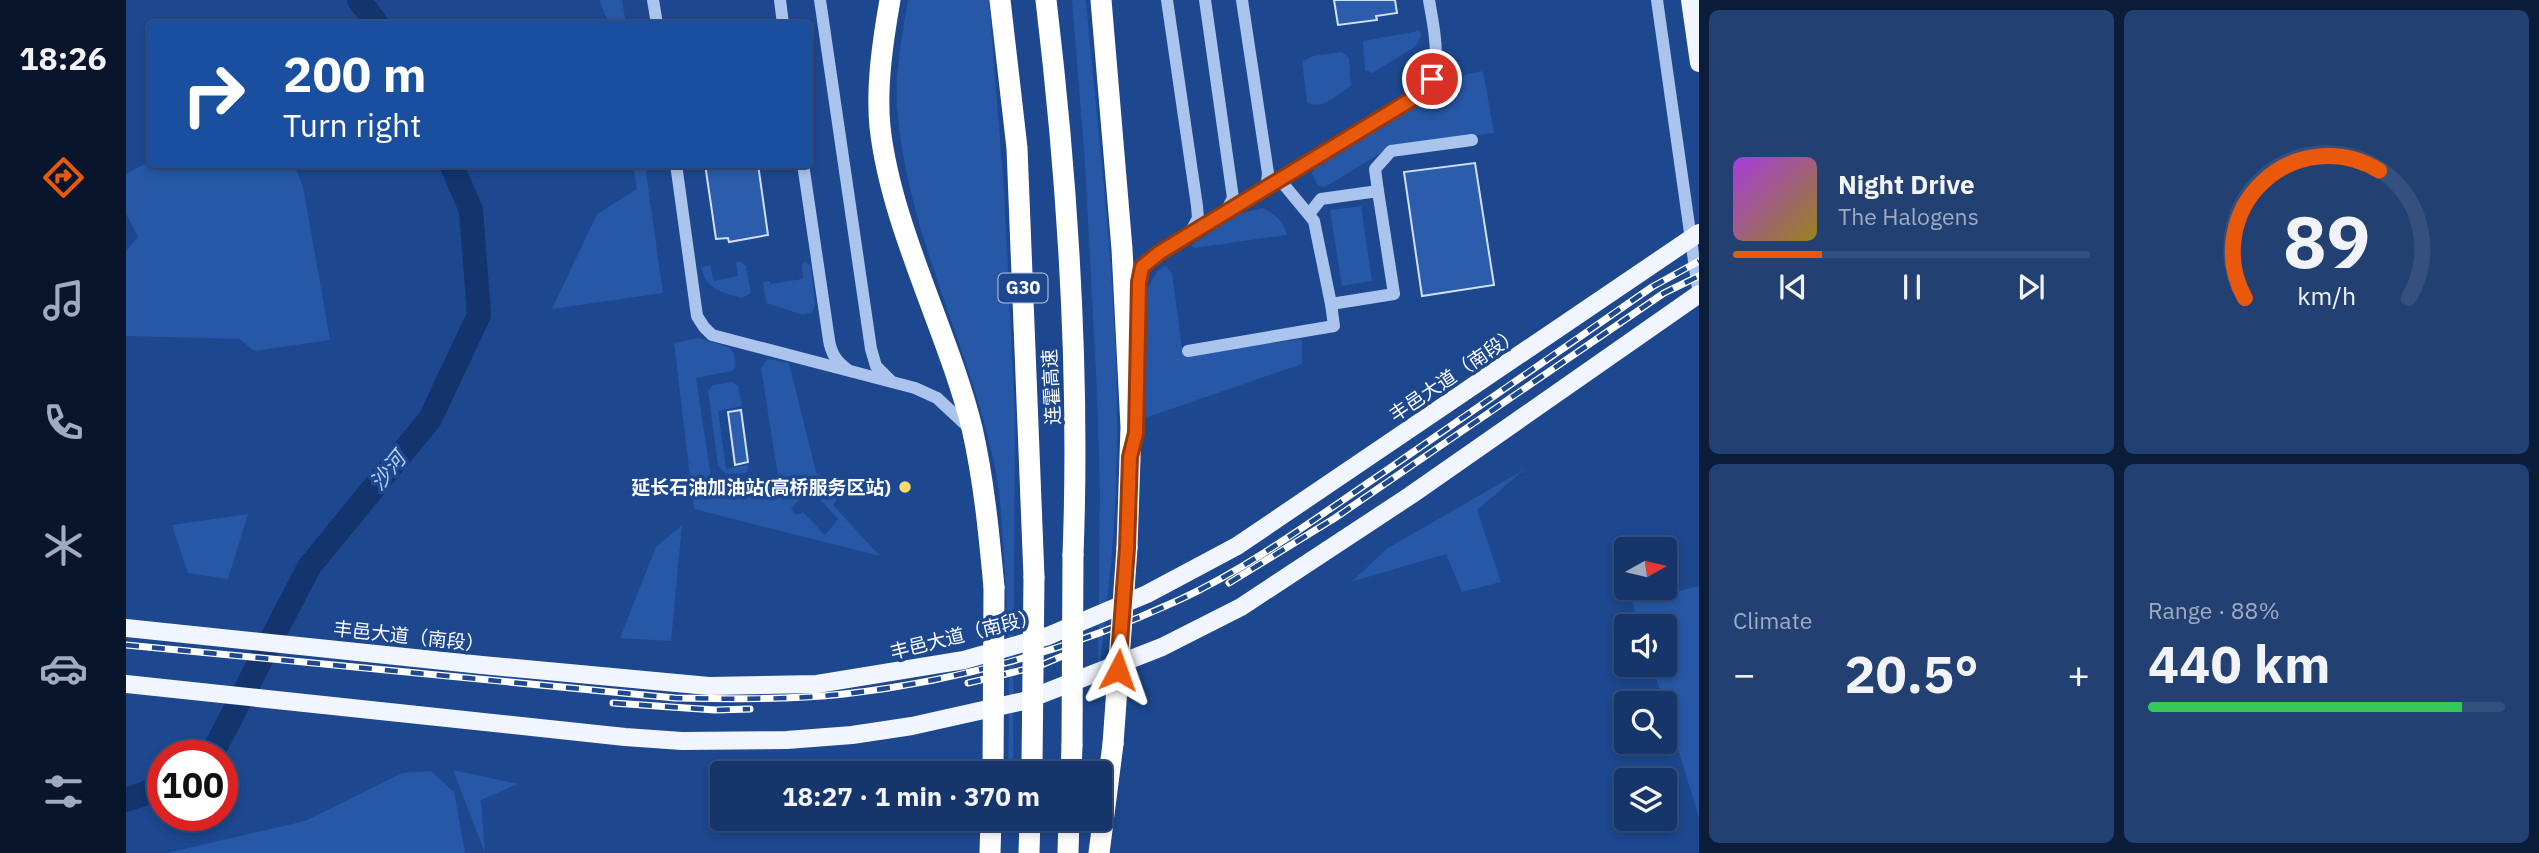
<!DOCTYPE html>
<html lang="en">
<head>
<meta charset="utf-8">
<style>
	body { margin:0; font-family:"IBM Plex Sans","Noto Sans SC",sans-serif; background:#234072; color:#f1f3f6; height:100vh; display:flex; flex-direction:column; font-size:26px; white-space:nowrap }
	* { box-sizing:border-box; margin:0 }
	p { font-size:23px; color:#9eabc1 }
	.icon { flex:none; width:38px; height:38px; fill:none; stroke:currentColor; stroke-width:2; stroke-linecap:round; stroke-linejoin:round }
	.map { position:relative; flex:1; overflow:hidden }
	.details { display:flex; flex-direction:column; gap:10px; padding:10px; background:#0c1d3a; width:840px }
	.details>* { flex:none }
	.guide { position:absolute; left:21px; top:21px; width:665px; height:147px; border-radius:7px; box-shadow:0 4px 10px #0003,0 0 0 2px #35507e; background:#1a4fa0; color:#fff; overflow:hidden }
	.needle { width:46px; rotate:82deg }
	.tools { position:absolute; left:1488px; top:537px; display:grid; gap:14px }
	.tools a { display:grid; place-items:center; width:63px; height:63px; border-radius:7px; background:#16356a; box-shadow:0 4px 10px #0003,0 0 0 2px #35507e; font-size:35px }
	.speed { position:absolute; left:21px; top:740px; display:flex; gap:14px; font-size:35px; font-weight:700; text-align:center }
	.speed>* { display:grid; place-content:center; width:91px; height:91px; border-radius:50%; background:#16356a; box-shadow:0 4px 10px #0003,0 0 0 2px #35507e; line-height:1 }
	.speed .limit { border:10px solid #d22; background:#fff; color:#111 }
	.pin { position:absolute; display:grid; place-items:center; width:60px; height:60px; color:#fff; margin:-30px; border:4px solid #fff; border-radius:50%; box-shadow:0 2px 7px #0007 }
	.me { position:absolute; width:77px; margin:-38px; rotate:4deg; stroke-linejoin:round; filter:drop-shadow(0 0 5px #0008) }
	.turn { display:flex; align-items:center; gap:24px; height:147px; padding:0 21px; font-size:32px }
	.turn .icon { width:91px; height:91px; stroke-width:2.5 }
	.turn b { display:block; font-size:49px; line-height:60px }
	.big { font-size:52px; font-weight:800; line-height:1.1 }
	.details .card { flex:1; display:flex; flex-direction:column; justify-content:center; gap:10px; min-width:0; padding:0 24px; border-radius:10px; background:#234072 }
	.details .dial { align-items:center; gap:0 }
	.dial svg { height:182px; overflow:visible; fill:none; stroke:#35507e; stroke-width:7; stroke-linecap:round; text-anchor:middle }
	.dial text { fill:#f1f3f6; stroke:none }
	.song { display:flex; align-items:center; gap:21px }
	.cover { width:84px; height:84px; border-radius:10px; background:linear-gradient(135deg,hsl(280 70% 55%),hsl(50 70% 35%)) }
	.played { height:7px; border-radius:4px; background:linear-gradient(90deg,#ea580c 25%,#35507e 25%) }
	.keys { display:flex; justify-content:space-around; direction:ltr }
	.heat { display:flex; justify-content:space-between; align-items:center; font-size:38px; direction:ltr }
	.charge { height:10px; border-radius:5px; background:linear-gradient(90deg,#34c759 88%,#35507e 0) }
	.details .tiles { flex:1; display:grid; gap:10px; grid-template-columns:repeat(2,1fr) }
	.trip { position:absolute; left:584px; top:761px; width:402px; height:70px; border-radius:7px; background:#16356a; box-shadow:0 4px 10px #0003,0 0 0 2px #35507e; font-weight:800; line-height:70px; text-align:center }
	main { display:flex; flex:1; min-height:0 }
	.tabs { display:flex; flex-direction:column; width:126px; justify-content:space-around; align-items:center; background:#09152a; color:#9eabc1 }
	.tabs .icon { width:49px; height:49px }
	.tabs .active { color:#ea580c }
	.tabs b { font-size:32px; color:#f1f3f6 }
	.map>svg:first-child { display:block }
	.green { fill:#2658a7 }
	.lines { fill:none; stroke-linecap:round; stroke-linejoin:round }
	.river { stroke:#13346c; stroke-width:24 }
	.building { fill:#2c5dac; stroke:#d0e0f9; stroke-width:2 }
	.minor { stroke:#aac4ed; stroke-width:12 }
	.major { stroke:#f1f5ff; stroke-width:18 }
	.highway { stroke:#fff; stroke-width:21 }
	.rail-casing { stroke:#fff; stroke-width:7 }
	.rail { stroke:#1d478e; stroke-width:4.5; stroke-dasharray:13; stroke-linecap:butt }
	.highway-bridge { stroke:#fff; stroke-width:21 }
	.route-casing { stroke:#983908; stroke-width:18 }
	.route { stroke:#ea580c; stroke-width:12 }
	.poi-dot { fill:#fddc69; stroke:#1d478e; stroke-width:2.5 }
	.labels { text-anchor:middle; stroke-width:7; stroke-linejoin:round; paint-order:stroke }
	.shield { fill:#1d478e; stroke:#bbc8dd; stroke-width:2 }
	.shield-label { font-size:18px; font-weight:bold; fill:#fff }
	.street-label { font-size:19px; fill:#fff; stroke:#1d478e }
	.poi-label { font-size:19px; font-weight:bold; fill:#fff; stroke:#1d478e; text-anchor:end }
	.water-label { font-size:21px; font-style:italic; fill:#b6cff4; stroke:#1d478e }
</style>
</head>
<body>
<main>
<nav class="tabs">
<b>18:26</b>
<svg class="icon active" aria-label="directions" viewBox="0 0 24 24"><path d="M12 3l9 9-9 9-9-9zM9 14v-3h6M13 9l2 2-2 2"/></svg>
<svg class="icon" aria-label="music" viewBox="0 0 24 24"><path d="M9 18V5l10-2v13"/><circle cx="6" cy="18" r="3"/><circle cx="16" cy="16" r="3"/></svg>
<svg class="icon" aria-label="phone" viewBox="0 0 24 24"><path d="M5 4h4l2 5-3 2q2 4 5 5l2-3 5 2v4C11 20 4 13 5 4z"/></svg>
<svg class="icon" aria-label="climate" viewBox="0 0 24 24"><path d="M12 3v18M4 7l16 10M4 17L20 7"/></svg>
<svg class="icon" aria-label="car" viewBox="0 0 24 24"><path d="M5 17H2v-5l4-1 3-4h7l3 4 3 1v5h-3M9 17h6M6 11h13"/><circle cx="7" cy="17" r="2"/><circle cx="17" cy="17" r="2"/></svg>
<svg class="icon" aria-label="filters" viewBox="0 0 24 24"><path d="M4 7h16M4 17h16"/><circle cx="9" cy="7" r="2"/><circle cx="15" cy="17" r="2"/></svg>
</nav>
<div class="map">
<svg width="1573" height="853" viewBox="0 0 1573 853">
	<rect width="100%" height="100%" fill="#1d478e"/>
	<g class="green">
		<polygon points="473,0 496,0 500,24 483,24"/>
		<path d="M 782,0 L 863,0 L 878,190 L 889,416 L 887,773 L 882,773 C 884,701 883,629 878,557 C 876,527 875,496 869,467 C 844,345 779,230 771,105 C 769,70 776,35 782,0 Z"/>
		<path d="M 946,0 L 960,0 C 974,158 997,328 990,487 C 988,550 980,613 972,676 L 974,493 L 971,392 L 959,163 Z"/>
		<polygon points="1292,31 1296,34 1289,47 1246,73 1239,70 1237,41"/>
		<path d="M 1216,52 L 1223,58 L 1225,86 C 1213,93 1195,112 1181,102 L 1176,61 L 1187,56 Z"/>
		<polygon points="1357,71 1368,133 1263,148 1199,187 1192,186 1186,173 1190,165 1333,79 1334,76"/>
		<polygon points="24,161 24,164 168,165 177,186 204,340 128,351 114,339 0,336 0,251 12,237 0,213 0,174"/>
		<polygon points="507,165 519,165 537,293 426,309 471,214 511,189"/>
		<polygon points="1235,206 1246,281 1216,286 1204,210"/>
		<path d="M 1136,208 C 1149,214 1157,220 1161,235 L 1068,248 L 1065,245 L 1112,214 Z"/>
		<path d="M 610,262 L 615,262 L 620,266 L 625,293 L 616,298 C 595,292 581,290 575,267 L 584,265 L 588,281 L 612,276 Z"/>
		<polygon points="679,262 685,266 689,306 686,312 677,315 640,303 637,282 644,281 644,284 677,279 676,264"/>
		<path d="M 1039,266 L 1046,273 L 1057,355 L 1176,339 L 1176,364 L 1019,418 L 1019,296 C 1024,284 1027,272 1039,266 Z"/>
		<polygon points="573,338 602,347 608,353 609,367 606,371 570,378 586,484 652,476 635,368 642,359 663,363 690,472 696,477 665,508 670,515 677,512 699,535 712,519 692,497 703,487 714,496 707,505 754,556 568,509 548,343"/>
		<polygon points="606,382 612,386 616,406 592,411 600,469 623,465 620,473 600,474 592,466 582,391 587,385"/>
		<polygon points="1399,469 1351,510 1375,582 1336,592 1320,554 1225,582 1262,548"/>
		<polygon points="122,514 102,579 62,573 46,525"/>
		<polygon points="556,525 545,641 494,638 530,547"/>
		<polygon points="1538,570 1548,592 1573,586 1573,817 1526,665 1538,665 1538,626 1514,626 1502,588 1538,588"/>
		<polygon points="327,770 392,784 355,800 359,853"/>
		<polygon points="305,771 328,792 339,853 41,853 179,821 276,773"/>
	</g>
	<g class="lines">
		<g class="river">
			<polyline points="233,0 251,24"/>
			<polyline points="85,756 183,567 304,419 353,315 345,210 325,164"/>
			<polyline points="0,800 37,787"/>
		</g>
	</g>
	<g class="building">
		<polygon points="1208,0 1269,0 1271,13 1250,16 1251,20 1212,25"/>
		<polygon points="1349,163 1368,285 1296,296 1278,172"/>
		<polygon points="579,164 632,164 642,235 603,242 602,238 590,239"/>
		<polygon points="615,410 622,462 609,465 602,412"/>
	</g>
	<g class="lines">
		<g class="minor">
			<polyline points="527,0 531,24"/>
			<polyline points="654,0 657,24"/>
			<polyline points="694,0 745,349 750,366 765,381"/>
			<polyline points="1041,0 1071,206 1072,218 1064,233"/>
			<polyline points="1079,0 1107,198 1100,211"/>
			<polyline points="1116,0 1142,173 1141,182 1135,191"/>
			<polyline points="1531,0 1573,296"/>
			<polyline points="550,164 571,316 578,327 586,335 789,388 811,398 840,425"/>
			<path d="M 677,164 L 703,340 C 705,353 710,361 721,369"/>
			<polyline points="1154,180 1188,221 1205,304 1268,294 1252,191 1195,199 1183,214"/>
			<polyline points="1252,191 1249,169 1265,151 1346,140"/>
			<polyline points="1062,351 1208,326 1205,304"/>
			<path d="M 1012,373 L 1012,282 L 1016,267 L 1033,253 L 1299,89 C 1317,61 1308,31 1303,0"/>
		</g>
		<g class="major">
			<polyline points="1564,0 1573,63"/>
			<polyline points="0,628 356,665 583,686 691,684 838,660 922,636 1021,594 1111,546 1573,233"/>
			<polyline points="0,684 499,737 556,741 661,740 726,735 786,726 898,701 1036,647 1115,607 1285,495 1573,294"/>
		</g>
		<g class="highway">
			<path d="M 764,0 C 757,40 750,86 754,127 C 765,227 822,331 846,428 C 858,481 863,534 868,587"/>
			<polyline points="874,0 891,148 908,577"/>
			<path d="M 920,0 C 942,184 954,370 947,555"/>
			<polyline points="975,0 996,249 1005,427 1001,548"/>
			<polyline points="945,774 946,745"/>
			<polyline points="864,853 865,819"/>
			<polyline points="903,853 904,819"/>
			<polyline points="942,853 943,819"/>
			<polyline points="973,853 987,744"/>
		</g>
		<g class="rail-casing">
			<g id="rail">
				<polyline points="1103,583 1209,518 1538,293 1573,276"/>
				<path d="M 0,645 L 549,698 C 605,699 663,700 718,694 C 833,681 948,648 1053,600 C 1126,566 1194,515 1261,470 C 1349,409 1437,348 1526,287 L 1573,261"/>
				<polyline points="842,683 913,666 953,649"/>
				<polyline points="487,703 589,710 624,709"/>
			</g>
		</g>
		<use href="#rail" class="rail"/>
		<g class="highway-bridge">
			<polyline points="987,744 1001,548"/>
			<polyline points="946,745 947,555"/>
			<polyline points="906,765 908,577"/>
			<polyline points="867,773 868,587"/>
		</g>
	</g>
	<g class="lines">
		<g class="route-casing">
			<polyline id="route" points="992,670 1001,548 1004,457 1010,433 1013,282 1016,267 1033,253 1286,99 1306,79"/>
		</g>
		<use href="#route" class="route"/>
	</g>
	<circle class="poi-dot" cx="779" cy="487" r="7"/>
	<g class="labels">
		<rect class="shield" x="872.5" y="273.5" width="49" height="29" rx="5"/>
		<g class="shield-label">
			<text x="897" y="294">G30</text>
		</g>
		<g class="street-label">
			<text transform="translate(1328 374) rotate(-34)" y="7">丰邑大道（南段）</text>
			<text transform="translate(925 387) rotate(-93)" y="7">连霍高速</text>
			<text transform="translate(838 634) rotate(-14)" y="7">丰邑大道（南段）</text>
			<text transform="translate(283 636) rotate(6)" y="7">丰邑大道（南段）</text>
		</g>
		<g class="poi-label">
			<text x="765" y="494">延长石油加油站(高桥服务区站)</text>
		</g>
		<g class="water-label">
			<text transform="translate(262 471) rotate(-51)" y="7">沙河</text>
		</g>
	</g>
</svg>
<div class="tools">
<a><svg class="needle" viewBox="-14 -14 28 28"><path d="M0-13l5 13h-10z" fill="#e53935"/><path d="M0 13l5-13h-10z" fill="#9eabc1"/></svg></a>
<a><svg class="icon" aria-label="sound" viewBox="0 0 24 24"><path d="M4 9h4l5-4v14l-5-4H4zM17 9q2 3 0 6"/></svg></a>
<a><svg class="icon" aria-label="search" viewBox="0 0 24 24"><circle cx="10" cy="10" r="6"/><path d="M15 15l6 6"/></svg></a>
<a><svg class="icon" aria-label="layers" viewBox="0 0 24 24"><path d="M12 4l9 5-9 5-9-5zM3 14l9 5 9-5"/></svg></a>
</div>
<div class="speed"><div class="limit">100</div></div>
<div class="pin" style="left:1306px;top:79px;background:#d93025"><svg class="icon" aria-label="arrive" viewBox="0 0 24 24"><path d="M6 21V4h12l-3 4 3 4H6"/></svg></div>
<svg class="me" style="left:992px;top:670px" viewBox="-20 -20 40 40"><path d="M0-17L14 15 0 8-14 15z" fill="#ea580c" stroke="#fff" stroke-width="4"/></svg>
<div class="trip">18:27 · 1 min · 370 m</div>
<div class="guide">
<div class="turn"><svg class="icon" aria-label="right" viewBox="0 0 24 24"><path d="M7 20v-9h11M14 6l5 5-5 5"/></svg><div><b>200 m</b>Turn right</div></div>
</div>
</div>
<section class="details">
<div class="tiles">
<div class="card">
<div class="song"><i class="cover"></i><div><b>Night Drive</b><p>The Halogens</p></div></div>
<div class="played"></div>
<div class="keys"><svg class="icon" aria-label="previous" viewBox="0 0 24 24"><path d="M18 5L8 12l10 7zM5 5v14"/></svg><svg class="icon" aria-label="pause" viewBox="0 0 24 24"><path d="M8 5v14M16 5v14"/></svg><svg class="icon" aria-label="next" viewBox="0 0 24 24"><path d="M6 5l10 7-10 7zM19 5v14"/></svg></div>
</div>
<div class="card dial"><svg viewBox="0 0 100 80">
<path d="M14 69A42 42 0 1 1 86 69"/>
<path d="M14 69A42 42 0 0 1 73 13" stroke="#ea580c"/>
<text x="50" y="56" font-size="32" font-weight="700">89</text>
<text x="50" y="72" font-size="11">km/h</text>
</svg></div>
<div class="card"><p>Climate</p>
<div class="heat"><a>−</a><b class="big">20.5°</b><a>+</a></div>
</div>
<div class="card"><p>Range · 88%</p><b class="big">440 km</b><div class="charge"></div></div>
</div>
</section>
</main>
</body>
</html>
